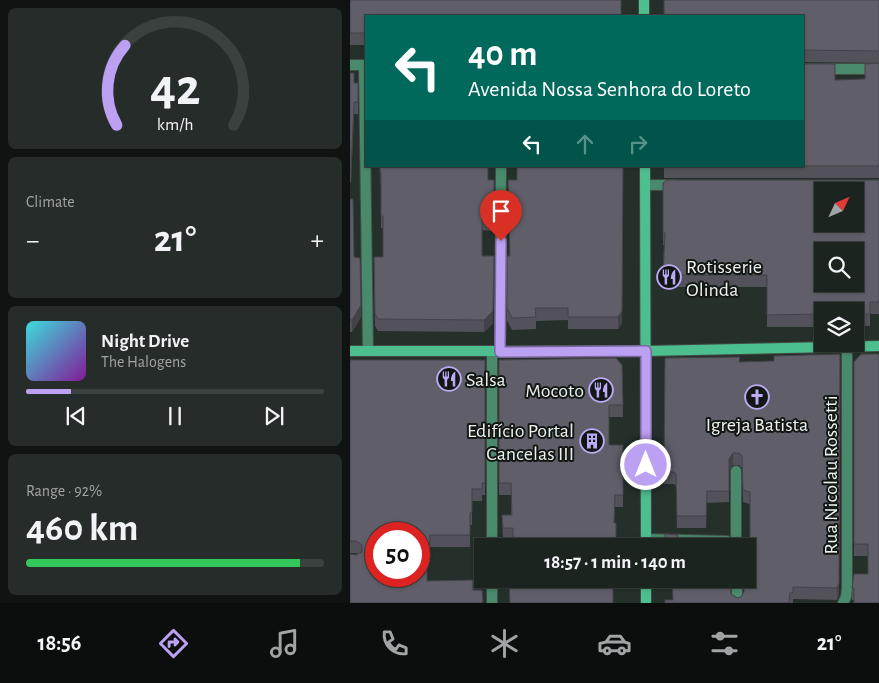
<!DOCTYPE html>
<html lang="en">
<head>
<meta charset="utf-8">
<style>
	body { margin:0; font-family:"Alegreya Sans",sans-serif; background:#252c29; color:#f1f3f6; height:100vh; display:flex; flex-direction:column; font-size:19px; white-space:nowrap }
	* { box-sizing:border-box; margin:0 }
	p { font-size:16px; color:#a0a4a5 }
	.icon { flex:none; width:28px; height:28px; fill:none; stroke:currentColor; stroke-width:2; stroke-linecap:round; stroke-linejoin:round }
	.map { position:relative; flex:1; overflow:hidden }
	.details { display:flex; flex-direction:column; gap:8px; padding:8px; background:#0f1412; width:350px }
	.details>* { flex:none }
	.hud { position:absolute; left:15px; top:15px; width:439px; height:152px; border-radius:0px; box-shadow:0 1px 4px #0004,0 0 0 1px #3a413e; background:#00695c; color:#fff; overflow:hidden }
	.needle { width:32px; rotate:46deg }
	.tools { position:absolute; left:464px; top:182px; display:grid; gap:10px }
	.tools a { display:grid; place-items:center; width:50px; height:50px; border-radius:0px; background:#1c2420; box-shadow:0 1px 4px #0004,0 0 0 1px #3a413e; font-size:25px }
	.speed { position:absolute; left:15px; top:522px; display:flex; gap:10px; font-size:25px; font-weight:700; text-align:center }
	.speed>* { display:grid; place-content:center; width:65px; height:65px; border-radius:50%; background:#1c2420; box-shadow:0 1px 4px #0004,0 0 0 1px #3a413e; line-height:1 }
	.speed .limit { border:8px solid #d22; background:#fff; color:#111 }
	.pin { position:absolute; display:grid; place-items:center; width:42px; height:42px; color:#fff; margin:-51px -21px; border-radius:50% 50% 50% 0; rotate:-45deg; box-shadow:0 0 5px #0007 }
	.pin .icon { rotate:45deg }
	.me { position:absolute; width:55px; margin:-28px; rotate:0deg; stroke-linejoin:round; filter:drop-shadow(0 0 4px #0008) }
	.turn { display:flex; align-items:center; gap:18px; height:105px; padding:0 20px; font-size:22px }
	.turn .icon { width:65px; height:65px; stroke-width:2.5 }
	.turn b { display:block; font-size:35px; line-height:42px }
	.lanes { display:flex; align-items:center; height:48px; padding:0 20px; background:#0003; justify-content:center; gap:25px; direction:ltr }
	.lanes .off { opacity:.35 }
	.big { font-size:38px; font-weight:600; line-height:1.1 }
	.details .widget { flex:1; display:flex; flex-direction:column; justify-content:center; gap:8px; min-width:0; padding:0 18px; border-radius:8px; background:#252c29 }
	.details .dial { align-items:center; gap:0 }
	.dial svg { height:130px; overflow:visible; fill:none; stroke:#3a413e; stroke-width:7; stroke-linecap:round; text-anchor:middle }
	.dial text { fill:#f1f3f6; stroke:none }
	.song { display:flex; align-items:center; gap:15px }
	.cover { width:60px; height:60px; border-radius:8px; background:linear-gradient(135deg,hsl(180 70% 55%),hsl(290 70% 35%)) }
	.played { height:5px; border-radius:2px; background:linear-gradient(90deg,#bca0f2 15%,#3a413e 15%) }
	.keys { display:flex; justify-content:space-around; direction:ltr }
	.heat { display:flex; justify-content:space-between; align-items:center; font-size:28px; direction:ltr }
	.charge { height:8px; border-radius:4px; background:linear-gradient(90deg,#34c759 92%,#3a413e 0) }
	.trip { position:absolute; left:124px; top:538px; width:282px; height:50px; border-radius:0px; background:#1c2420; box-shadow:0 1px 4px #0004,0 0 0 1px #3a413e; font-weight:600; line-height:50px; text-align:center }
	.tab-bar { display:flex; height:80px; justify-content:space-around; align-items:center; background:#0b0e0d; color:#a0a4a5 }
	.tab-bar .icon { width:35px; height:35px }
	.tab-bar .selected { color:#bca0f2 }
	.tab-bar b { font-size:22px; color:#f1f3f6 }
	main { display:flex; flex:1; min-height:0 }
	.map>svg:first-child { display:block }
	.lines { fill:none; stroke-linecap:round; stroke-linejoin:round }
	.street-casing { stroke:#424b46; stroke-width:12 }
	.secondary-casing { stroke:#424b46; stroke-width:12 }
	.street { stroke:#488a6b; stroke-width:10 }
	.secondary { stroke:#4dbf8e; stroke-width:10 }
	.wall { fill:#535159 }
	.shaded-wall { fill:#434249 }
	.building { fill:#605e68; stroke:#434249; fill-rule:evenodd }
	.route-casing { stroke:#7a689d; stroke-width:12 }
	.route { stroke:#bca0f2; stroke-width:9 }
	.labels { text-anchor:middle; stroke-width:4; stroke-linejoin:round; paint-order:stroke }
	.poi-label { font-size:20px; fill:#ebf1ee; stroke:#121714; text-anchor:start }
	.street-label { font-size:20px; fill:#ebf1ee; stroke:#121714 }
</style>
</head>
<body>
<main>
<section class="details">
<div class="widget dial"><svg viewBox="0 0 100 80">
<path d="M14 69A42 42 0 1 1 86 69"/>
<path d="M14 69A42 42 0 0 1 19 20" stroke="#bca0f2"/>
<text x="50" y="56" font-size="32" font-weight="700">42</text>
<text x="50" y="72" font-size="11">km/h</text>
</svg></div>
<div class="widget"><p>Climate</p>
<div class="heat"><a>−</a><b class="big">21°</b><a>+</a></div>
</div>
<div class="widget">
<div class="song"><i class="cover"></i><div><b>Night Drive</b><p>The Halogens</p></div></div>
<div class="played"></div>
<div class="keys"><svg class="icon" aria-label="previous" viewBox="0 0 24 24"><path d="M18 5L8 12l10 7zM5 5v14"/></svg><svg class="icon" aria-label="pause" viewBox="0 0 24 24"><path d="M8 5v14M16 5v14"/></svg><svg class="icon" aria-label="next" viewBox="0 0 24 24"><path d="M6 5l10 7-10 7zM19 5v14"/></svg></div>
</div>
<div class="widget"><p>Range · 92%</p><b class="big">460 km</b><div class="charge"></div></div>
</section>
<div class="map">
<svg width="529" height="603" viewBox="0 0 529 603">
	<rect width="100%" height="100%" fill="#26302b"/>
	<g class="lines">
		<g class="street-casing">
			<g id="street">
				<polyline points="0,65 16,65"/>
				<polyline points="14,65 18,351"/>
				<polyline points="452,69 529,69"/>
				<polyline points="295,185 326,185"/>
				<polyline points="142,352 142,546"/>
				<polyline points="150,352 151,166"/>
				<polyline points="296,539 377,541"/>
				<polyline points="386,546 386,471"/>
				<polyline points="387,579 387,603"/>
				<polyline points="142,603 142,579"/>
				<polyline points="493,603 496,597 497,587 497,346"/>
			</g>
		</g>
		<g class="secondary-casing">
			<g id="secondary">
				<polyline points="294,0 294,16"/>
				<polyline points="295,166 296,546"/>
				<polyline points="0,351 296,351 529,346"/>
				<polyline points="296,603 296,579"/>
			</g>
		</g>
		<use href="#street" class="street"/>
		<use href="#secondary" class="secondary"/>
	</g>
	<g class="wall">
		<polygon points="0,0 16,16 16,45 0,45"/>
		<polygon points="529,0 529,63 452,62 452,16"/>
		<polygon points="529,63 529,178 314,178 314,166 452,166 452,64 485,80 515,79"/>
		<polygon points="0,73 4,83 8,83 8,114 4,114 1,182 0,182"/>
		<polygon points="30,166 138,180 144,180 144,231 132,230 132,256 143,323 134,332 28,331 25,326 24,257 33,257 33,228 31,228 31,184 30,185"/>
		<polygon points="273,166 272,323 268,329 218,329 218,320 186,321 186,329 162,330 157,320 157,256 159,256 167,180"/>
		<polygon points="529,180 529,314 520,314 520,326 505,326 505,311 472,311 472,327 417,327 417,287 313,287 314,245 313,245 313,183"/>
		<polygon points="0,199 4,257 11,317 2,332 0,332"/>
		<polygon points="315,358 389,362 424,361 489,595 487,600 443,599 443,603 315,603 322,600 381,594 387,598 391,597 394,592 398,546 328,545 355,544 400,540 400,504 393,502 392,468 389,465 383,465 379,471 379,502 357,503 356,528 327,528 326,486 324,484 314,484"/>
		<polygon points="0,360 135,360 135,495 132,495 132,501 122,501 122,525 120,525 120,547 80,547 79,566 77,566 77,581 123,590 133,603 6,555 8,554 6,553 0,553"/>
		<polygon points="149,360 272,365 273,417 259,417 259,445 273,445 273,507 265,507 163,540 153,540 152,515 161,515 161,495 149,495"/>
		<polygon points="504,362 529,603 502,600 502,588 518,574 518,556 504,556"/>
	</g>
	<g class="shaded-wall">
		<polygon points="4,102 4,114 1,182 1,170"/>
		<polygon points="273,166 272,323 268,329 268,317"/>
		<polygon points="31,172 31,184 30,185 30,173"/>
		<polygon points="144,256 143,323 134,332 134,320"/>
		<polygon points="11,305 11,317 2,332 2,320"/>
		<polygon points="490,354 489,595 487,600 487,588"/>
		<polygon points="383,453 383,465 379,471 379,459"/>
	</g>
	<g class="building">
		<polygon points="0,0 271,0 271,16 16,16 16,33 0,33"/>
		<polygon points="314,0 529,0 529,51 452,50 452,16 314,16"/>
		<polygon points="529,63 529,166 452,166 452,64 485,64 485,80 515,79 515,64"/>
		<polygon points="0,73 4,73 4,83 8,83 8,102 4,102 1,170 0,170"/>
		<polygon points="30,166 138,166 138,180 144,180 144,219 132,218 132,256 144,256 143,311 134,320 28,319 25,314 24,257 33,257 33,216 31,216 31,172 30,173"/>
		<polygon points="167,166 273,166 272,311 268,317 218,317 218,308 185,308 186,317 162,318 157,308 157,256 160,256 158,180 167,180"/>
		<path d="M 317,180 L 529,180 L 529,302 L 520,302 L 520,314 L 505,314 L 505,311 L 472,311 L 472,314 L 417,315 L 417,275 L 313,275 L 315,233 L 313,233 L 313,183 ZM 472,191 L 505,191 L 505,224 L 472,224 ZM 472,251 L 505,251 L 505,284 L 472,284 Z"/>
		<polygon points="0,199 3,199 4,257 10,258 11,305 2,320 0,320"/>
		<polygon points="490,354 489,583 487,588 443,587 443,593 440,593 439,603 315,603 315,600 323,600 322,579 380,579 381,594 387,598 391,597 394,592 394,579 398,579 398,546 315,546 315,534 328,535 328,545 355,544 355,541 400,540 400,492 393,490 392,456 389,453 383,453 379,459 379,491 357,491 356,516 327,516 326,474 324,472 314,472 315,358 390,357 389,362 424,361 424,356"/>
		<polygon points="511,354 529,354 529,603 504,603 504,588 502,588 504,574 518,574 518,544 504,544 504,362"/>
		<polygon points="266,358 272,365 273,405 259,405 259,445 273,445 273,495 265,495 264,523 266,523 266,540 273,540 273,546 163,546 163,528 153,528 152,515 162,515 161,483 149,483 149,360"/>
		<path d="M 0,360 L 135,360 L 135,483 L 132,483 L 132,489 L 122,489 L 122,513 L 120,513 L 120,535 L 80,535 L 79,554 L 77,554 L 77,581 L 123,580 L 123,590 L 132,590 L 133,602 L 131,603 L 0,603 L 0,554 L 6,555 L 12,552 L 12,545 L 6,541 L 0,541 ZM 26,534 L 69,534 L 69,576 L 26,576 Z"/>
		<polygon points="159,579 263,579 263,603 160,603"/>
	</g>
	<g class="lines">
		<g class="route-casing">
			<polyline id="route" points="151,241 150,352 296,351 296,465"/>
		</g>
		<use href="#route" class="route"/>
	</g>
	<defs>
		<g id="restaurant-ring" transform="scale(1.25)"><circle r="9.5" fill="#121714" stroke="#bcaaf6" stroke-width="1.5"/><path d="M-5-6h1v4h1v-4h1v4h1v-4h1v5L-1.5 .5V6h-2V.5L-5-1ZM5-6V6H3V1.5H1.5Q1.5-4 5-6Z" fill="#bcaaf6"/></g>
		<g id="church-ring" transform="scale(1.25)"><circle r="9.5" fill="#121714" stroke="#bcaaf6" stroke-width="1.5"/><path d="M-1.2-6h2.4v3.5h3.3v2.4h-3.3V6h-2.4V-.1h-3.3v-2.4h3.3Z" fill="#bcaaf6"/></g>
		<g id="building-ring" transform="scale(1.25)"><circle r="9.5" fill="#121714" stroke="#bcaaf6" stroke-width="1.5"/><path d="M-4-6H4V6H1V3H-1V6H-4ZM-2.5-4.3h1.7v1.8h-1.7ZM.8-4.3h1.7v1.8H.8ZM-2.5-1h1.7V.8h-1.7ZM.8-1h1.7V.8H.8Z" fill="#bcaaf6"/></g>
	</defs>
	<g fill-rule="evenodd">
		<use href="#restaurant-ring" x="319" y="277"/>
		<use href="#restaurant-ring" x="99" y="379"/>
		<use href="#restaurant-ring" x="251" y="390"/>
		<use href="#church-ring" x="407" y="397"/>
		<use href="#building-ring" x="242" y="441"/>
	</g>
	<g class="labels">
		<g class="poi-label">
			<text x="336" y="273">Rotisserie<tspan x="336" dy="23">Olinda</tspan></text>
			<text x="116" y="386">Salsa</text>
			<text x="234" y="397" text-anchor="end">Mocoto</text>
			<text x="407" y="431" text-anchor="middle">Igreja Batista</text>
			<text x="224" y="437" text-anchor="end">Edifício Portal<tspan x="224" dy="23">Cancelas III</tspan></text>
		</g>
		<g class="street-label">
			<text transform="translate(480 475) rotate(-90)" y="7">Rua Nicolau Rossetti</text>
		</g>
	</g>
</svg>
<div class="tools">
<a><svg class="needle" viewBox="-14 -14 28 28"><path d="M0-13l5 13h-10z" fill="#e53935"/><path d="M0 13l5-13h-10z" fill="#a0a4a5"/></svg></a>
<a><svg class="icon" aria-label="search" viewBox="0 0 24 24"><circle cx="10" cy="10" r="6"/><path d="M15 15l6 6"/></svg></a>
<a><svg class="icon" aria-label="layers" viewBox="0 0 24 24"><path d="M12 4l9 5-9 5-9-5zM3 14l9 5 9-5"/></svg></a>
</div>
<div class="speed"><div class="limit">50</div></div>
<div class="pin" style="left:151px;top:241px;background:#d93025"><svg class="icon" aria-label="arrive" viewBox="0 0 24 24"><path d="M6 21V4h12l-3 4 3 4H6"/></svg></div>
<svg class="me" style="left:296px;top:465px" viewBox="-20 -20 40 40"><circle r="17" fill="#bca0f2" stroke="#fff" stroke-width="3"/><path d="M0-11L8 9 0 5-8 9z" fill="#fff"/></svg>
<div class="trip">18:57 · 1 min · 140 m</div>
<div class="hud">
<div class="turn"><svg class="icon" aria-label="left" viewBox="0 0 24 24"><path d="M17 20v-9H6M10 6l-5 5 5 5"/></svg><div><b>40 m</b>Avenida Nossa Senhora do Loreto</div></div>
<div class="lanes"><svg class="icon" aria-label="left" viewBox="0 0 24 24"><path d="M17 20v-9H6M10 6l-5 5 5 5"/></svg><svg class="icon off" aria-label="ahead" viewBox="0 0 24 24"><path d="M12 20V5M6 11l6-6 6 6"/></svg><svg class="icon off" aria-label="right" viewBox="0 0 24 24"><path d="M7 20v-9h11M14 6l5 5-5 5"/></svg></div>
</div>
</div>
</main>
<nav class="tab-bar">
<b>18:56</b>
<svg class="icon selected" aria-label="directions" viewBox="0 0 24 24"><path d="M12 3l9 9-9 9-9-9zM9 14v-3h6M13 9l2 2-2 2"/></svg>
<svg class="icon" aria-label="music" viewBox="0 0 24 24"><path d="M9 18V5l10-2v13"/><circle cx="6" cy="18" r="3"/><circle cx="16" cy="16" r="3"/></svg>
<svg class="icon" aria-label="phone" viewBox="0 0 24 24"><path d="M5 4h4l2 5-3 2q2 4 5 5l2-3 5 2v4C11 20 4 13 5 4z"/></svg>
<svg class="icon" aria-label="climate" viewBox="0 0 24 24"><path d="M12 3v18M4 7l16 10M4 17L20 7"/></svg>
<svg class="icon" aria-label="car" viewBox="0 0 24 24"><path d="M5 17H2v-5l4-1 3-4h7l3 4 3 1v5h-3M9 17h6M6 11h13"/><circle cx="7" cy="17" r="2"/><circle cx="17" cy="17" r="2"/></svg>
<svg class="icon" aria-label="filters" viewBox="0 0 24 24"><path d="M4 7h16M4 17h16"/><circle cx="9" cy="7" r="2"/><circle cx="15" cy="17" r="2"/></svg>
<b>21°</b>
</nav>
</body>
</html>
